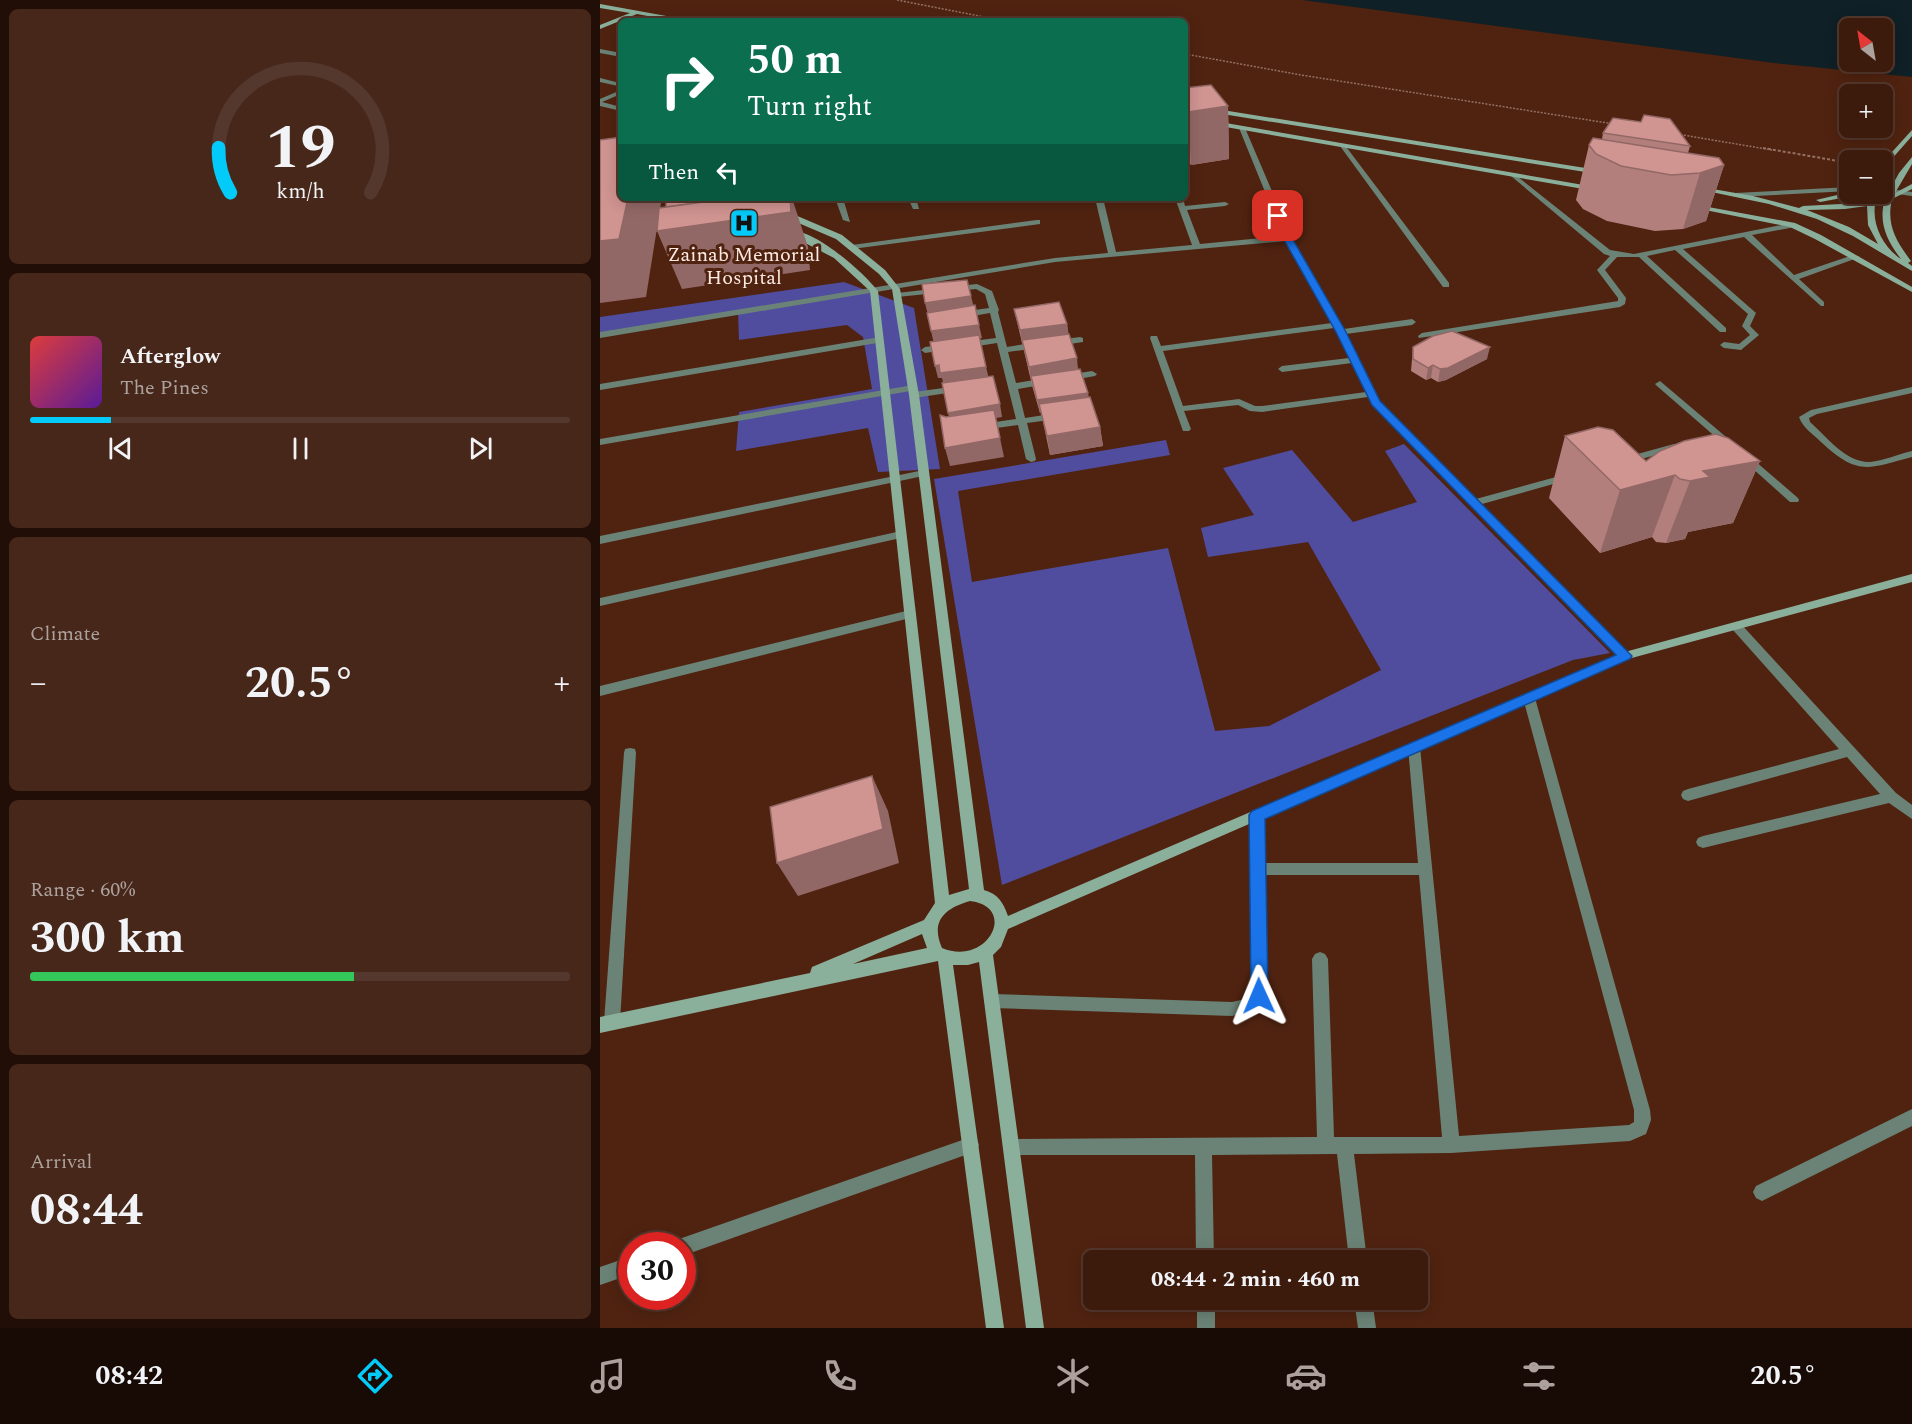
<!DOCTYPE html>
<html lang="en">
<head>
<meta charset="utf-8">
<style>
	body { margin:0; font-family:Spectral,serif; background:#47271a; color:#f1f3f6; height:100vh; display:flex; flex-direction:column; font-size:22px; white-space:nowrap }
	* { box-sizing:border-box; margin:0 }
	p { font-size:20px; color:#aca19d }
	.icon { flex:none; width:33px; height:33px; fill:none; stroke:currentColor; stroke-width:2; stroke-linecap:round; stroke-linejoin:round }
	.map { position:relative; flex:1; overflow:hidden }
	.side { display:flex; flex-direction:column; gap:9px; padding:9px; background:#210e07; width:600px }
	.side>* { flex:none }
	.top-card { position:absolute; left:18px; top:18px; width:570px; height:183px; border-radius:9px; box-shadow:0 3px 15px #0003,0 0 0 2px #55382d; background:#0b6e4f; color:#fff; overflow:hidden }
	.needle { width:39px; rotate:329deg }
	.buttons { position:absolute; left:1239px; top:18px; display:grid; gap:12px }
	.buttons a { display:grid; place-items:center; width:54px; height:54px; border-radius:9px; background:#3c1a0c; box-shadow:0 3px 15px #0003,0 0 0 2px #55382d; font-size:30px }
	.speed { position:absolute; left:18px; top:1232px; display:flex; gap:12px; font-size:30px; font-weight:700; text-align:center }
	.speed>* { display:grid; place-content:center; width:78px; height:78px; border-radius:50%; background:#3c1a0c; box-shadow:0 3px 15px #0003,0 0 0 2px #55382d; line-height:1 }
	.speed .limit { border:9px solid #d22; background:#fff; color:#111 }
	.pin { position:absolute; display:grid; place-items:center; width:51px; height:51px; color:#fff; margin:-26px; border-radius:12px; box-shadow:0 3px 9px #0006 }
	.me { position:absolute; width:66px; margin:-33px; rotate:359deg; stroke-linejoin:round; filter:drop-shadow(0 0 4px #0008) }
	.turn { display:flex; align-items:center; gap:21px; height:126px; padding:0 30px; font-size:27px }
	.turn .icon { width:78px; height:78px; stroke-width:2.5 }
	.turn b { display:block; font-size:42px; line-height:51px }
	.then { display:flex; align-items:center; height:57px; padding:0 30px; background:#0003; gap:12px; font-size:22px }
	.big { font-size:45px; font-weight:700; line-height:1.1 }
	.side .widget { flex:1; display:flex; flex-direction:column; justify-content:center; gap:9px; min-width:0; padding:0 21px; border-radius:9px; background:#47271a }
	.side .dial { align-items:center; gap:0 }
	.dial svg { height:156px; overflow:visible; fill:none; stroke:#55382d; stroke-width:7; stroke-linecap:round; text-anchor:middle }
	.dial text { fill:#f1f3f6; stroke:none }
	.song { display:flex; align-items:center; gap:18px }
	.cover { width:72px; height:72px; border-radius:9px; background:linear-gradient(135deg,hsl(0 70% 55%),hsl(270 70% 35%)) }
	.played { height:6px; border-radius:3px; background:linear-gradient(90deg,#03cbf9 15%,#55382d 15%) }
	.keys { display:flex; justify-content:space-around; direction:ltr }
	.heat { display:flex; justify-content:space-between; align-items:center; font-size:33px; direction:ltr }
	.charge { height:9px; border-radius:4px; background:linear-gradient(90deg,#34c759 60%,#55382d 0) }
	.trip { position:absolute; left:483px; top:1250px; width:345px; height:60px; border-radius:9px; background:#3c1a0c; box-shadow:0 3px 15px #0003,0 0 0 2px #55382d; font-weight:700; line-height:60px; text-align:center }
	.tab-bar { display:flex; height:96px; justify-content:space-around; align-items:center; background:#180a05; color:#aca19d }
	.tab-bar .icon { width:42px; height:42px }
	.tab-bar .active { color:#03cbf9 }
	.tab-bar b { font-size:27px; color:#f1f3f6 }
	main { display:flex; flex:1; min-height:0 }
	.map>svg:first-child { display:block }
	.forest { fill:#504c9e }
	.water { fill:#0f2026; fill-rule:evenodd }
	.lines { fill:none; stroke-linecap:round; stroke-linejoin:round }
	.path-far1 { stroke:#937062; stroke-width:1.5; stroke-dasharray:2 1.5; stroke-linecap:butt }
	.path { stroke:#937062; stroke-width:2; stroke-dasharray:3 2; stroke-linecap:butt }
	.street { fill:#6b8376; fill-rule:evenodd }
	.secondary { fill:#8ab09c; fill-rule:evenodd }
	.wall { fill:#b37f7d }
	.shaded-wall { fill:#926866 }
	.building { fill:#d09491; stroke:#926866; stroke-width:1.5 }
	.route { fill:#1a73e8; stroke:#114b97; stroke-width:1.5 }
	.labels { text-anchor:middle; stroke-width:6; stroke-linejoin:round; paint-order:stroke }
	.far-poi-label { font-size:20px; fill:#fce9e2; stroke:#502310 }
</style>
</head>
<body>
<main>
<section class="side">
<div class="widget dial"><svg viewBox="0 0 100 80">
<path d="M14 69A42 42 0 1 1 86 69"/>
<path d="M14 69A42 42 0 0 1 8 46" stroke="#03cbf9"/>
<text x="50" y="56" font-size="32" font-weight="700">19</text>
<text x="50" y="72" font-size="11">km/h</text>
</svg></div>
<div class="widget">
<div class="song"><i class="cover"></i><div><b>Afterglow</b><p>The Pines</p></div></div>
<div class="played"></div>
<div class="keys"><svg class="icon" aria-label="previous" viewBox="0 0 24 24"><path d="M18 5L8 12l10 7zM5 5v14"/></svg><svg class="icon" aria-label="pause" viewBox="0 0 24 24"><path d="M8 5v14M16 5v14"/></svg><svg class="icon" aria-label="next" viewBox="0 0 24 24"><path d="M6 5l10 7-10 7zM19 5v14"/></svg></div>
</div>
<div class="widget"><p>Climate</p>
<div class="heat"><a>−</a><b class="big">20.5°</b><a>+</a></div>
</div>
<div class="widget"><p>Range · 60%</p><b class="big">300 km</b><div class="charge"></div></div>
<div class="widget"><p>Arrival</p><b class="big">08:44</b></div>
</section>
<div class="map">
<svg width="1312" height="1328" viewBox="0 0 1312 1328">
	<rect width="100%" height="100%" fill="#502310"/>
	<g class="forest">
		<polygon points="244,282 314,308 340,469 278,472 268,428 136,451 139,412 272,389 263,337 247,325 139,340 138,312 0,333 0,317"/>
		<polygon points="566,440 570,455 358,491 372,582 568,548 615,731 669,726 781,670 708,542 608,557 601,528 654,515 623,468 692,450 753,522 817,502 785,451 804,444 1010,653 973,660 402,885 334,479"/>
	</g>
	<path class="water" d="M 702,0 L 1312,0 L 1312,77 L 1174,63 ZM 1250,28 L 1282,28 L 1282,62 L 1250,62 Z"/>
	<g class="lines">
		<g class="path-far1">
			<polyline points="297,0 405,21"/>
			<polyline points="585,54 701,75 1014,124"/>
			<polyline points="1077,134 1172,150"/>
		</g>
		<polyline class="path" points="1163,148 1250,163"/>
		<g class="street">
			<polygon points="0,49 21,53 21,57 0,53"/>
			<polygon points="0,78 20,83 21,84 18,86 0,82"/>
			<polygon points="21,90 21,94 2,102 21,107 21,111 0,106 0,99"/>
			<path d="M 642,126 L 645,128 L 692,238 L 744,329 L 812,319 L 816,322 L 812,325 L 746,334 L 779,401 L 876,499 L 967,474 L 971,475 L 971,479 L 882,504 L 1029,653 L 1031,656 L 1029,659 L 1021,659 L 772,404 L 768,397 L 662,412 L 650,411 L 638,405 L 584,411 L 591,429 L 589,431 L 583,431 L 550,338 L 551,336 L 557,336 L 561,346 L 732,323 L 686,241 L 455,262 L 0,338 L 0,332 L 455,258 L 508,253 L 495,198 L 503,198 L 516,252 L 592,245 L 575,198 L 583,198 L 585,206 L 625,202 L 629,204 L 625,206 L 587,210 L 600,244 L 683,236 L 639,128 ZM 734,328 L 749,358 L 682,366 L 678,369 L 682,372 L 752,363 L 766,392 L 662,406 L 655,406 L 639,399 L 583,406 L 563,351 Z"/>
			<polygon points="740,144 744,144 849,283 849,287 843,287 740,146"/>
			<polygon points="913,173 1010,250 1034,254 1192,223 1196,225 1195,227 1152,235 1194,275 1253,255 1260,257 1199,279 1224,302 1224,306 1221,306 1144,237 1083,249 1156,313 1150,326 1159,335 1141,350 1124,348 1120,345 1124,342 1139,344 1150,335 1142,326 1148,314 1075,250 1047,256 1126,328 1126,332 1120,332 1039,257 1017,257 1005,270 1026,298 1025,304 1020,307 819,338 818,336 822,333 1018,301 1018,298 997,270 1010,256 1004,254 911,176 911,174"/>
			<polygon points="1250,187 1250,191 1135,197 1131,195 1135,193"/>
			<polygon points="1282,188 1312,192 1312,196 1282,192"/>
			<polygon points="235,198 243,198 250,222 243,220"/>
			<polygon points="308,198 316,198 319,209 313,209"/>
			<polygon points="388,198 396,198 397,200 393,202"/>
			<polygon points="437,220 440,220 440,224 252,249 248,247 252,245"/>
			<polygon points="377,284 392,291 399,310 398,312 407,347 437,342 441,345 437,348 408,352 416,383 447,378 452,381 447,384 418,389 425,418 457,413 462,416 457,419 427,423 436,459 435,461 431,462 426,459 418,425 382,430 377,427 382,424 416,419 397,343 365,348 361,345 365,342 396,338 390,313 361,318 357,315 361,312 389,308 385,294 376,289 297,297 293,295 297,293"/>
			<polygon points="280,337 283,338 283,342 0,390 0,384"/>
			<polygon points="480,337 483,338 483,342 457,346 453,343 457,340"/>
			<polygon points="348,344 351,345 351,349 325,353 321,350 325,347"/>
			<polygon points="492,371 497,374 495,376 467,381 462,378 467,375"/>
			<polygon points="1060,381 1132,442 1132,446 1126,446 1057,386 1055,384"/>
			<polygon points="313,385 318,388 316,390 0,445 0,439"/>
			<polygon points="358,386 363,389 361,391 314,398 309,395 314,392"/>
			<path d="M 1312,387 L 1312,393 L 1217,414 L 1209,418 L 1210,422 C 1226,436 1246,463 1270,462 C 1283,461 1299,454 1312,451 L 1312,457 C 1267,469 1258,476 1221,442 C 1213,434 1203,428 1199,417 L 1211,410 Z"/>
			<polygon points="1074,444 1077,445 1077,449 1027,463 1022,460 1023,458"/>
			<polygon points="1145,454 1148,455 1198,498 1199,500 1198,502 1190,502 1142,459 1140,457"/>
			<polygon points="324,470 328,471 328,475 0,544 0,536"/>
			<polygon points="301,531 305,533 306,535 305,537 0,606 0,598"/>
			<polygon points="310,610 314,611 316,614 314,617 0,696 0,686"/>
			<polygon points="1137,623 1141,624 1296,793 1312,805 1312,819 1289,803 1103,848 1098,846 1096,842 1098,838 1103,836 1280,794 1247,757 1088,801 1083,799 1081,795 1083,791 1088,789 1239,749 1133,630 1131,627 1133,624"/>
			<polygon points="929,693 933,695 935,698 1050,1110 1051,1120 1046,1134 1030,1141 851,1153 754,1154 767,1260 749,1260 737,1154 612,1155 614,1260 596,1260 595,1155 411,1155 405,1153 403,1147 405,1141 411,1139 717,1137 712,959 715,954 720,952 725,954 728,959 734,1137 842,1137 819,875 665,875 667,996 660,1009 632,1016 392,1008 387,1006 384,1001 387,996 392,994 632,1002 650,998 650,815 652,811 657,809 662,811 664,815 665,863 818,863 808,747 809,743 819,743 820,747 859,1136 1029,1125 1034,1122 1034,1110 923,698 925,695"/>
			<polygon points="30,748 35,749 36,753 20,1022 18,1027 12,1030 6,1027 4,1022 24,753 25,749"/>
			<polygon points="1312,1109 1312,1126 1162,1201 1156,1198 1153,1192 1156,1186"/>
			<polygon points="371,1137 377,1139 379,1145 377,1151 371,1153 82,1256 82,1245 74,1245 76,1241 82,1238"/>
			<polygon points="32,1256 32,1274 0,1285 0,1267"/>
			<rect x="597" y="1299" width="18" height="29"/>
			<polygon points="754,1299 772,1299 776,1328 758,1328"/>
		</g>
		<g class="secondary">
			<polygon points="0,4 83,19 86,21 74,21 37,14 0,29 0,25 30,13 0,8"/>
			<polygon points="585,104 998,170 1001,172 998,174 585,108"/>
			<polygon points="585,116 995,187 999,189 995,191 585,120"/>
			<polygon points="1312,130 1312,136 1282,170 1282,163"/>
			<path d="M 1312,157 L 1312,164 L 1295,193 L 1312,184 L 1312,189 L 1292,199 C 1286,225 1296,241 1311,261 L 1308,263 L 1312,266 L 1312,271 L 1253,236 L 1217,219 L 1169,204 L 1097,189 L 1101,187 L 1153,196 L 1199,208 L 1203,206 L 1260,203 L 1269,201 L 1271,194 L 1274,194 L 1278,196 L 1276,200 L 1286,197 L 1299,173 ZM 1284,202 C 1279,224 1287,241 1301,259 C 1284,248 1272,226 1275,205 ZM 1267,206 L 1268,225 L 1278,244 L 1249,227 L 1207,210 L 1245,209 Z"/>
			<polygon points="1250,192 1253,194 1253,196 1220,202 1216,200"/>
			<polygon points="1092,204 1195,223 1221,235 1312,287 1312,292 1215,239 1190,227 1095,208 1092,208"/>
			<path d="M 182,212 L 188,212 L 242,235 L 285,270 L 300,289 L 319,395 L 384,890 C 398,894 403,902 408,916 L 1021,653 L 1312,574 L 1312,582 L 1028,659 L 408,929 L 401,947 L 393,955 L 444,1328 L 426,1328 L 379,962 L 368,965 L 353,965 L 404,1328 L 386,1328 L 338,961 L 0,1033 L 0,1017 L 210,973 L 212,967 L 324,920 L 335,903 L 270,291 L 234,258 L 188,234 L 188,230 C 215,229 262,271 278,291 L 349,895 L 369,889 L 309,395 L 292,289 L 279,274 L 236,239 L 182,216 ZM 370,901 C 419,907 387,967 342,948 C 330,921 345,908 370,901 ZM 322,934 L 327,948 L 253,964 Z"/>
		</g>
	</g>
	<g class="wall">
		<polygon points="585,88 628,106 629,159 591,165 585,156"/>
		<polygon points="1003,133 1090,146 1088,153 1124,165 1106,221 1083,229 1055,231 1007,221 983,209 976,200 989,145 1002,139"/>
		<polygon points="414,309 467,324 468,334 478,369 500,427 503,446 450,455 441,412 440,413 433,389"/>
		<polygon points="813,347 887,359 846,380 838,382 831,378 826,380 811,371"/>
		<polygon points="965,436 1046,461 1160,461 1133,523 1088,532 1085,539 1066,543 1056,542 1052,537 1000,553 949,498"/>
	</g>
	<g class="shaded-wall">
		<polygon points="628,106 629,159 591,165 588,112"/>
		<polygon points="1124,165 1106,221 1083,229 1100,173"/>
		<polygon points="28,198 61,198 61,203 46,297 0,303 0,241"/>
		<polygon points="114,198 192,198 208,247 210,270 82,289 57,231 64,219"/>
		<polygon points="371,296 374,308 328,315 325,303"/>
		<polygon points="467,324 469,336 422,343 420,330"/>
		<polygon points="379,325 382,338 334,344 331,331"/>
		<polygon points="890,347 887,359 846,380 838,382 840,369"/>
		<polygon points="477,358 478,371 431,379 429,367"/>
		<polygon points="339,365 386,367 389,379 344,386 342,378 338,378 335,366"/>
		<polygon points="833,365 831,378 826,380 828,368"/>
		<polygon points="488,393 490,405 439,404 441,412 440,413 437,400"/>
		<polygon points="400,404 402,417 351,426 348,413"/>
		<polygon points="500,427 503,446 450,455 447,436"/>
		<polygon points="400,438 404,457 350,466 345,448"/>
		<polygon points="1160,461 1133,523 1088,532 1085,539 1066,543 1090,481 1103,471"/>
		<polygon points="1075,475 1052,537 1000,553 1020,490"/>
		<polygon points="272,776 288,811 299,863 198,896 177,863"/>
	</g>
	<g class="building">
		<polygon points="611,85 628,106 588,112 585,107 585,88"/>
		<polygon points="1044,115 1070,119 1090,146 1003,133 1013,118 1041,122"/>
		<polygon points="21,137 21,198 28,198 19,239 0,241 0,140"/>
		<polygon points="993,138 1119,158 1124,165 1100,173 1071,175 1021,166 996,154 989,145"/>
		<polygon points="66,198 114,198 105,202 66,207"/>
		<polygon points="133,198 190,198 191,212 57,231 59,208"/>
		<polygon points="367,280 371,296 325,303 322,284"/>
		<polygon points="459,302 467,324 420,330 414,309"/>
		<polygon points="375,305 379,325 331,331 327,313"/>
		<polygon points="852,331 890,347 848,368 840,369 833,365 828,368 813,359 813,347 833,336"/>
		<polygon points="469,334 477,358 429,367 422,340"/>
		<polygon points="379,335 386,367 340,373 339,365 335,366 330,342"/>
		<polygon points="480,369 488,393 437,400 431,376"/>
		<polygon points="393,376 400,404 348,413 342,383"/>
		<polygon points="490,397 500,427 447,436 439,404"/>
		<polygon points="394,410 400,438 345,448 340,415 346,417"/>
		<polygon points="998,427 1013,430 1046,461 1060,451 1084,441 1116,434 1128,438 1160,461 1103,471 1110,477 1090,481 1080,479 1075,475 1020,490 965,436"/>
		<polygon points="272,776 283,829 177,863 170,807"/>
	</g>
	<polygon class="route" points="678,214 683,216 692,238 746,332 780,401 1032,656 1030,659 665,819 668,996 666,1002 659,1004 653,1002 651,996 649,815 652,811 1016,655 772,405 736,332 683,238 674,216"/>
	<defs>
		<g id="hospital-square" transform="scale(1.5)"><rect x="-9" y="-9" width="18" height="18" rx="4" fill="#03cbf9" stroke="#502310"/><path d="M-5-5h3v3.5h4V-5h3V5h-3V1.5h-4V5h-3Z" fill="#111"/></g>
	</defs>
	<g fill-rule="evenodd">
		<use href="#hospital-square" x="144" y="223"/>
	</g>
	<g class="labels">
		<g class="far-poi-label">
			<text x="144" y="261">Zainab Memorial<tspan x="144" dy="23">Hospital</tspan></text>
		</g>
	</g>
</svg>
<div class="buttons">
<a><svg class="needle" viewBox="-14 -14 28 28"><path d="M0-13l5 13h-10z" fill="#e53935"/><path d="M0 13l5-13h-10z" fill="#aca19d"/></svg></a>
<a>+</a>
<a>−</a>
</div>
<div class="speed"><div class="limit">30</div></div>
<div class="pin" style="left:678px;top:216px;background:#d93025"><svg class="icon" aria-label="arrive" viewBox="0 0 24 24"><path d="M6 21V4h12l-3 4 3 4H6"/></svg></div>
<svg class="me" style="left:659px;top:996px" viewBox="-20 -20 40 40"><path d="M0-17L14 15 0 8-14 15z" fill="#1a73e8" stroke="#fff" stroke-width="4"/></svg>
<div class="trip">08:44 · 2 min · 460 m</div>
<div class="top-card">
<div class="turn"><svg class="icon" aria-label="right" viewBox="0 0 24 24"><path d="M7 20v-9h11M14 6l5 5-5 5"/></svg><div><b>50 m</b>Turn right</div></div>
<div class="then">Then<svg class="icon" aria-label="left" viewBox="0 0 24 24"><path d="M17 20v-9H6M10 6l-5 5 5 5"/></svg></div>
</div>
</div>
</main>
<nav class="tab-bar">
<b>08:42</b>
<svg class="icon active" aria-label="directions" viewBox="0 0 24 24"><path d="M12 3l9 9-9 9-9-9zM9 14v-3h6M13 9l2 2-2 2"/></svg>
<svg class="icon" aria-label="music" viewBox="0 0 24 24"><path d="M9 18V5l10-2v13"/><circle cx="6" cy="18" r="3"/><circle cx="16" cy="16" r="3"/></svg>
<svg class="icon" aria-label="phone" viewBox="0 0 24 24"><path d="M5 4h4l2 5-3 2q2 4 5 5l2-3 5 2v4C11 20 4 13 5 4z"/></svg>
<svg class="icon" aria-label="climate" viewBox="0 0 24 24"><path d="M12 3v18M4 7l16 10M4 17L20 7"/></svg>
<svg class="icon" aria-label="car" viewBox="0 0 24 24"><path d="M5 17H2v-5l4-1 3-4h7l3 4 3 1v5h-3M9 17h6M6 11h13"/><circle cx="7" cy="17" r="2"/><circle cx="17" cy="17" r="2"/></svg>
<svg class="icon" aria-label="filters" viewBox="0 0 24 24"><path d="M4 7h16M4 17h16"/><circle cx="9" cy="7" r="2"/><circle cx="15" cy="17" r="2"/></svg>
<b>20.5°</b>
</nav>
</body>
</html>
